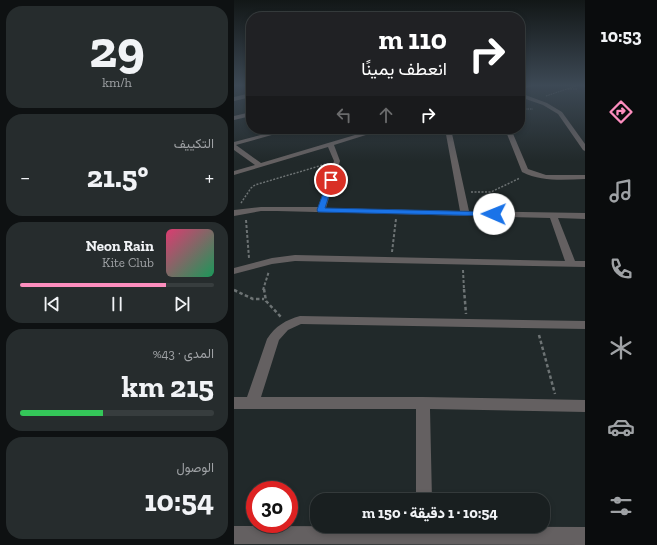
<!DOCTYPE html>
<html lang="ar">
<head>
<meta charset="utf-8">
<style>
	body { margin:0; font-family:"Zilla Slab",Vazirmatn,serif; background:#262c2d; color:#f1f3f6; direction:rtl; height:100vh; display:flex; flex-direction:column; font-size:15px; white-space:nowrap }
	* { box-sizing:border-box; margin:0 }
	p { font-size:13px; color:#9fa2a5 }
	.icon { flex:none; width:22px; height:22px; fill:none; stroke:currentColor; stroke-width:2; stroke-linecap:round; stroke-linejoin:round }
	.map { position:relative; flex:1; overflow:hidden; direction:ltr }
	.details { display:flex; flex-direction:column; gap:6px; padding:6px; background:#0e1112; width:234px }
	.details>* { flex:none }
	.banner { position:absolute; left:12px; top:12px; width:279px; height:122px; border-radius:16px; box-shadow:0 2px 6px #0003,0 0 0 1px #373d3e; direction:rtl; background:#202124; color:#fff; overflow:hidden }
	.speed { position:absolute; left:12px; top:481px; display:flex; gap:8px; font-size:20px; font-weight:700; text-align:center }
	.speed>* { display:grid; place-content:center; width:52px; height:52px; border-radius:50%; background:#191f20; box-shadow:0 2px 6px #0003,0 0 0 1px #373d3e; line-height:1 }
	.speed .limit { border:6px solid #d22; background:#fff; color:#111 }
	.pin { position:absolute; display:grid; place-items:center; width:34px; height:34px; color:#fff; margin:-17px; border:2px solid #fff; border-radius:50%; box-shadow:0 1px 4px #0007 }
	.me { position:absolute; width:44px; margin:-22px; rotate:271deg; stroke-linejoin:round; filter:drop-shadow(0 0 3px #0008) }
	.turn { display:flex; align-items:center; gap:14px; height:84px; padding:0 12px; font-size:18px }
	.turn .icon { width:52px; height:52px; stroke-width:2.5 }
	.turn b { display:block; font-size:28px; line-height:34px }
	.lanes { display:flex; align-items:center; height:38px; padding:0 12px; background:#0003; justify-content:center; gap:20px; direction:ltr }
	.lanes .off { opacity:.35 }
	.big { font-size:30px; font-weight:800; line-height:1.1 }
	.details .widget { flex:1; display:flex; flex-direction:column; justify-content:center; gap:6px; min-width:0; padding:0 14px; border-radius:16px; background:#262c2d }
	.details .dial { align-items:center; gap:0 }
	.dial b { font-size:52px; line-height:1 }
	.song { display:flex; align-items:center; gap:12px }
	.cover { width:48px; height:48px; border-radius:6px; background:linear-gradient(135deg,hsl(340 70% 55%),hsl(150 70% 35%)) }
	.played { height:4px; border-radius:2px; background:linear-gradient(90deg,#fd8ebe 75%,#373d3e 75%) }
	.keys { display:flex; justify-content:space-around; direction:ltr }
	.heat { display:flex; justify-content:space-between; align-items:center; font-size:22px; direction:ltr }
	.charge { height:6px; border-radius:3px; background:linear-gradient(90deg,#34c759 43%,#373d3e 0) }
	.trip { position:absolute; left:76px; top:493px; width:240px; height:40px; border-radius:16px; background:#191f20; box-shadow:0 2px 6px #0003,0 0 0 1px #373d3e; font-weight:800; line-height:40px; text-align:center; direction:rtl }
	main { display:flex; flex:1; min-height:0 }
	.menu { display:flex; flex-direction:column; width:72px; justify-content:space-around; align-items:center; background:#0a0c0d; color:#9fa2a5 }
	.menu .icon { width:28px; height:28px }
	.menu .current { color:#fd8ebe }
	.menu b { font-size:18px; color:#f1f3f6 }
	.map>svg:first-child { display:block }
	.lines { fill:none; stroke-linecap:round; stroke-linejoin:round }
	.path-far3 { stroke:#6d7374; stroke-width:1; stroke-dasharray:1.5 1; stroke-linecap:butt }
	.path-far2 { stroke:#6d7374; stroke-width:1.5; stroke-dasharray:2 1.5; stroke-linecap:butt }
	.path-far1 { stroke:#6d7374; stroke-width:2; stroke-dasharray:3 2; stroke-linecap:butt }
	.path { stroke:#6d7374; stroke-width:2.5; stroke-dasharray:3.5 2.5; stroke-linecap:butt }
	.minor { fill:#646061; fill-rule:evenodd }
	.route { fill:#1a73e8; stroke:#114b97 }
</style>
</head>
<body>
<main>
<nav class="menu">
<b>10:53</b>
<svg class="icon current" aria-label="directions" viewBox="0 0 24 24"><path d="M12 3l9 9-9 9-9-9zM9 14v-3h6M13 9l2 2-2 2"/></svg>
<svg class="icon" aria-label="music" viewBox="0 0 24 24"><path d="M9 18V5l10-2v13"/><circle cx="6" cy="18" r="3"/><circle cx="16" cy="16" r="3"/></svg>
<svg class="icon" aria-label="phone" viewBox="0 0 24 24"><path d="M5 4h4l2 5-3 2q2 4 5 5l2-3 5 2v4C11 20 4 13 5 4z"/></svg>
<svg class="icon" aria-label="climate" viewBox="0 0 24 24"><path d="M12 3v18M4 7l16 10M4 17L20 7"/></svg>
<svg class="icon" aria-label="car" viewBox="0 0 24 24"><path d="M5 17H2v-5l4-1 3-4h7l3 4 3 1v5h-3M9 17h6M6 11h13"/><circle cx="7" cy="17" r="2"/><circle cx="17" cy="17" r="2"/></svg>
<svg class="icon" aria-label="filters" viewBox="0 0 24 24"><path d="M4 7h16M4 17h16"/><circle cx="9" cy="7" r="2"/><circle cx="15" cy="17" r="2"/></svg>
</nav>
<div class="map">
<svg width="351" height="545" viewBox="0 0 351 545">
	<rect width="100%" height="100%" fill="#21292a"/>
	<g class="lines">
		<g class="path-far3">
			<polyline points="334,89 344,89"/>
			<polyline points="312,96 342,86"/>
			<polyline points="286,109 299,109"/>
		</g>
		<g class="path-far2">
			<polyline points="237,192 257,192 286,178"/>
			<polyline points="7,203 17,188 21,185 92,164"/>
		</g>
		<g class="path-far1">
			<polyline points="12,220 15,258"/>
			<polyline points="158,252 162,219"/>
			<polyline points="229,270 230,290"/>
			<polyline points="29,290 35,271"/>
		</g>
		<g class="path">
			<polyline points="30,289 32,301 47,317"/>
			<polyline points="230,289 232,314"/>
			<polyline points="0,290 19,299 30,299"/>
			<polyline points="305,335 321,394"/>
		</g>
		<g class="minor">
			<polygon points="294,85 301,85 286,90 286,87"/>
			<polygon points="348,85 351,85 351,87"/>
			<polygon points="17,93 17,97 0,101 0,97"/>
			<polygon points="286,93 313,103 328,112 351,144 351,151 349,150 324,114 309,105 286,97"/>
			<polygon points="17,112 17,116 0,120 0,116"/>
			<polygon points="49,129 59,129 2,145 27,163 141,129 151,129 100,145 106,161 92,208 226,211 211,129 217,129 235,211 351,213 351,219 324,218 341,261 351,261 351,267 61,261 38,264 0,274 0,268 38,258 61,255 331,261 316,218 43,211 27,211 0,216 0,210 27,207 84,207 100,161 94,147 0,175 0,171 21,165 0,150 0,142"/>
			<path d="M 271,129 L 277,129 L 294,169 L 312,175 L 351,175 L 351,179 C 330,180 308,182 288,172 Z"/>
			<path d="M 66,316 L 351,321 L 351,329 L 67,324 L 54,330 L 45,340 L 27,397 L 189,397 L 351,400 L 351,412 L 196,409 L 198,500 L 182,500 L 182,409 L 0,409 L 0,397 L 13,397 L 33,339 C 41,326 52,320 66,316 Z"/>
			<polygon points="0,526 351,527 351,545 0,544"/>
		</g>
	</g>
	<linearGradient id="sky" x2="0" y2="1"><stop stop-color="#121717"/><stop offset="0.53" stop-color="#3d4955"/><stop offset="1" stop-color="#3d4955" stop-opacity="0"/></linearGradient>
	<rect width="351" height="161" fill="url(#sky)"/>
	<polygon class="route" points="97,178 100,180 91,208 260,212 264,214 260,216 84,212 83,210 94,180"/>
</svg>
<div class="speed"><div class="limit">30</div></div>
<div class="pin" style="left:97px;top:180px;background:#d93025"><svg class="icon" aria-label="arrive" viewBox="0 0 24 24"><path d="M6 21V4h12l-3 4 3 4H6"/></svg></div>
<svg class="me" style="left:260px;top:214px" viewBox="-20 -20 40 40"><circle r="19" fill="#fff"/><path d="M0-13L10 11 0 6-10 11z" fill="#1a73e8"/></svg>
<div class="trip">10:54 · 1 دقيقة · 150 m</div>
<div class="banner">
<div class="turn"><svg class="icon" aria-label="right" viewBox="0 0 24 24"><path d="M7 20v-9h11M14 6l5 5-5 5"/></svg><div><b>110 m</b>انعطف يمينًا</div></div>
<div class="lanes"><svg class="icon off" aria-label="left" viewBox="0 0 24 24"><path d="M17 20v-9H6M10 6l-5 5 5 5"/></svg><svg class="icon off" aria-label="ahead" viewBox="0 0 24 24"><path d="M12 20V5M6 11l6-6 6 6"/></svg><svg class="icon" aria-label="right" viewBox="0 0 24 24"><path d="M7 20v-9h11M14 6l5 5-5 5"/></svg></div>
</div>
</div>
<section class="details">
<div class="widget dial"><b>29</b><p>km/h</p></div>
<div class="widget"><p>التكييف</p>
<div class="heat"><a>−</a><b class="big">21.5°</b><a>+</a></div>
</div>
<div class="widget">
<div class="song"><i class="cover"></i><div><b>Neon Rain</b><p>Kite Club</p></div></div>
<div class="played"></div>
<div class="keys"><svg class="icon" aria-label="previous" viewBox="0 0 24 24"><path d="M18 5L8 12l10 7zM5 5v14"/></svg><svg class="icon" aria-label="pause" viewBox="0 0 24 24"><path d="M8 5v14M16 5v14"/></svg><svg class="icon" aria-label="next" viewBox="0 0 24 24"><path d="M6 5l10 7-10 7zM19 5v14"/></svg></div>
</div>
<div class="widget"><p>المدى · 43%</p><b class="big">215 km</b><div class="charge"></div></div>
<div class="widget"><p>الوصول</p><b class="big">10:54</b></div>
</section>
</main>
</body>
</html>
